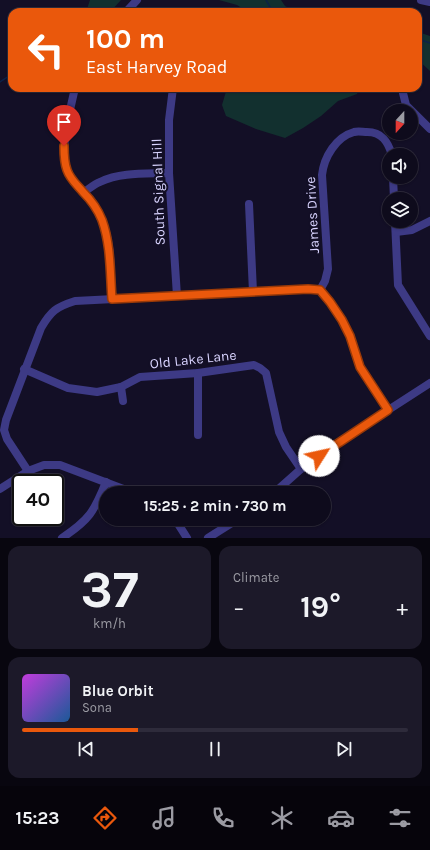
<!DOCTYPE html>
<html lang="en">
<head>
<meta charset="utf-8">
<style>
	body { margin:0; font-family:Karla,sans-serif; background:#1c1929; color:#f1f3f6; height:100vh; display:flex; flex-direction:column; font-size:15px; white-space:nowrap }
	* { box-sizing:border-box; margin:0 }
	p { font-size:13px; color:#9b9ba3 }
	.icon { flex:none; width:22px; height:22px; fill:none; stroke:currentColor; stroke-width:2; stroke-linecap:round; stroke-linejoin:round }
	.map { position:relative; height:538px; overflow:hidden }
	.panel { display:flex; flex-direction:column; gap:8px; padding:8px; background:#08060f; flex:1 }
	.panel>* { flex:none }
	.hud { position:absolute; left:8px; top:8px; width:414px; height:84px; border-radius:12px; box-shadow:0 1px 3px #0004,0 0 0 1px #2e2b3b; background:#ea580c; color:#fff; overflow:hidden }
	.needle { width:26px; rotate:201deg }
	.controls { position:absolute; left:382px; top:104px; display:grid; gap:8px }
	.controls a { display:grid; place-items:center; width:36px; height:36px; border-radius:50%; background:#0e0b1c; box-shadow:0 1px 3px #0004,0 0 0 1px #2e2b3b; font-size:20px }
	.speed { position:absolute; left:12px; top:474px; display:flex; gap:8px; font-size:20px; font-weight:700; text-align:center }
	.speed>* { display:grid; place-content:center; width:52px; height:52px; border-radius:50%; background:#0e0b1c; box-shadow:0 1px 3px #0004,0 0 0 1px #2e2b3b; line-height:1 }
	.speed .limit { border:2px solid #111; border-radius:6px; background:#fff; color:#111 }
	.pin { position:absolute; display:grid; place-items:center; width:34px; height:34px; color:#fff; margin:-41px -17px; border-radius:50% 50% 50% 0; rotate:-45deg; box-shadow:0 0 4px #0007 }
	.pin .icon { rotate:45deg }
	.me { position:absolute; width:44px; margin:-22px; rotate:55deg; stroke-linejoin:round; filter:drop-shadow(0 0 3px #0008) }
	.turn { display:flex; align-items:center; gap:14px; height:84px; padding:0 12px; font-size:18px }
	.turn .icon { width:52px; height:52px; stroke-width:2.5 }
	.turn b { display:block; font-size:28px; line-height:34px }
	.big { font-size:30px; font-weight:700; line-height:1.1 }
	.panel .tile { flex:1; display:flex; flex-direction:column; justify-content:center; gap:6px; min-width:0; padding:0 14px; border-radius:12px; background:#1c1929 }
	.panel .dial { align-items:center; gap:0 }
	.dial b { font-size:52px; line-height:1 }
	.song { display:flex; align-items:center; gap:12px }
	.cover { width:48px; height:48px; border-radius:6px; background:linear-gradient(135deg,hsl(290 70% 55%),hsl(210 70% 35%)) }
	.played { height:4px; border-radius:2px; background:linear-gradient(90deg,#ea580c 30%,#2e2b3b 30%) }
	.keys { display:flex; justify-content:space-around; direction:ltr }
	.heat { display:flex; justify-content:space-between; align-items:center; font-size:22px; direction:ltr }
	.panel .tiles { flex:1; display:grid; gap:8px; grid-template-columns:1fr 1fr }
	.tile:last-child { grid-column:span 2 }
	.trip { position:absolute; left:99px; top:486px; width:232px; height:40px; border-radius:20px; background:#0e0b1c; box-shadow:0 1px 3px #0004,0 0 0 1px #2e2b3b; font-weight:700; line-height:40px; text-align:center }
	.dock { display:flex; height:64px; justify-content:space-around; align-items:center; background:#06040b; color:#9b9ba3 }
	.dock .icon { width:28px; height:28px }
	.dock .active { color:#ea580c }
	.dock b { font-size:18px; color:#f1f3f6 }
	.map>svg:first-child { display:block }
	.green { fill:#12302f }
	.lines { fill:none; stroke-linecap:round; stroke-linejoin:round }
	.stream { stroke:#0c2248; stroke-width:1.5 }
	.minor { stroke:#3d3a85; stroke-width:8 }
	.route-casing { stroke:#983908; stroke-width:10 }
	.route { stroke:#ea580c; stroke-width:7 }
	.labels { text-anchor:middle; stroke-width:4; stroke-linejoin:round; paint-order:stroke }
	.street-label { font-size:14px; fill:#d9d4ff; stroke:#130f26 }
</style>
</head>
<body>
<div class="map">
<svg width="430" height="538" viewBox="0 0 430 538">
	<rect width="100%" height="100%" fill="#130f26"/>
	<g class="green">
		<polygon points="90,0 121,0 110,12 86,12"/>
		<polygon points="219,0 281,0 285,6 297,12 248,12 237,5"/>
		<polygon points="418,32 430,36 430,71 418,60"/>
		<polygon points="227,88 359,88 357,94 338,101 321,116 303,128 285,138 256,129 226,116 222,105"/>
	</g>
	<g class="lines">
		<g class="stream">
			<polyline points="266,0 273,12"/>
			<polyline points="418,39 430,43"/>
			<polyline points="0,82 12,74"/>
		</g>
		<g class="minor">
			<polyline points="421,0 430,2"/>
			<polyline points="126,12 137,0"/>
			<path d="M 75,88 C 71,106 61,144 65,161 C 67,175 74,182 83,192 C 90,199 96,208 100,217 C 113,241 110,273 112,299"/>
			<polyline points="173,88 169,120 169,173 177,296"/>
			<polyline points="403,93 406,105 430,129"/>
			<polyline points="393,177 394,199"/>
			<path d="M 84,192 C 89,189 94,184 100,182 C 121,172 146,174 169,173"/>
			<polyline points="249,204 253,292"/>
			<polyline points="395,221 398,285 430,336"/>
			<polyline points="396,232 412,230 430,221"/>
			<path d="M 320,290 L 325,281 L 328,269 L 322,175 C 324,157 336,137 354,132 C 358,131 363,132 367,132 C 382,132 388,142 392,155"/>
			<polyline points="24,369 68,388 97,392 121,387 140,377 198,373 254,365 260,368 266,373 279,432 286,447 301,469"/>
			<polyline points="198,373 198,435"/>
			<polyline points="121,387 123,401"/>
			<path d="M 28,471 L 7,439 L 4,430 L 6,420 L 41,328 C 51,311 56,307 75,301 L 308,289 L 320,290 L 330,302 L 342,320 L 350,336 L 360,367 L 388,410"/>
			<polyline points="0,489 28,471 44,465 60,465 134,493"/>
			<polyline points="274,493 301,469 328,449 430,383"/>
			<polyline points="175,519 187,538"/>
			<path d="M 62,538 C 89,520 94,512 106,482"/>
			<polyline points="208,538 238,519"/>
		</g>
	</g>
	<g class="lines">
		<g class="route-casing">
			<path id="route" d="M 64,146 C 64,154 64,162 67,170 C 70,179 77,185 83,192 C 91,200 98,210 102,220 C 111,245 110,273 112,299 L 308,289 L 320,290 L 330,302 L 342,320 L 350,336 L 360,367 L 388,410 L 319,456"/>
		</g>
		<use href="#route" class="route"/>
	</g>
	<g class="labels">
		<g class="street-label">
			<text transform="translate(158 192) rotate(-92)" y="5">South Signal Hill</text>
			<text transform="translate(312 215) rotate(-93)" y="5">James Drive</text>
			<text transform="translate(193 359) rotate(-6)" y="5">Old Lake Lane</text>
		</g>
	</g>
</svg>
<div class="controls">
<a><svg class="needle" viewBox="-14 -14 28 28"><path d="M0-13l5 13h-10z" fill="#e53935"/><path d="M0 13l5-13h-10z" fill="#9b9ba3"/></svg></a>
<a><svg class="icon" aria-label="sound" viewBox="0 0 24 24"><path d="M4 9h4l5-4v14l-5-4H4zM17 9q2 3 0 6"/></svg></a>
<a><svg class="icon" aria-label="layers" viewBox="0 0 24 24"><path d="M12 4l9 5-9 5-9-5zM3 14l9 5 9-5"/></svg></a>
</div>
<div class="speed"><div class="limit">40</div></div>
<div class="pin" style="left:64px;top:146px;background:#d93025"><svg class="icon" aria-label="arrive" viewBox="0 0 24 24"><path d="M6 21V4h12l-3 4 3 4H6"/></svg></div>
<svg class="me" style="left:319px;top:456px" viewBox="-20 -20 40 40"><circle r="19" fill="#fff"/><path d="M0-13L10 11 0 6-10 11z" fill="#ea580c"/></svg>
<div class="trip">15:25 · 2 min · 730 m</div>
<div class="hud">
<div class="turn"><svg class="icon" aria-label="left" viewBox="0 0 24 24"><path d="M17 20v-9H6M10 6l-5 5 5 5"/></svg><div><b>100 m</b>East Harvey Road</div></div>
</div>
</div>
<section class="panel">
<div class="tiles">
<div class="tile dial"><b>37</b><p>km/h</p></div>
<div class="tile"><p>Climate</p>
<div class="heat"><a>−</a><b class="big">19°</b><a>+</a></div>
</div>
<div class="tile">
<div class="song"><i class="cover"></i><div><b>Blue Orbit</b><p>Sona</p></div></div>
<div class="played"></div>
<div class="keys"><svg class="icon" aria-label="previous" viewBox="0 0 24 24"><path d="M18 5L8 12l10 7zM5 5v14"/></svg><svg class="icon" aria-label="pause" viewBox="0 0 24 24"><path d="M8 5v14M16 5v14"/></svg><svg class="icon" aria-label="next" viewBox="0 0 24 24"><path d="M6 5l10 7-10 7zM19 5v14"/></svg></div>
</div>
</div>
</section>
<nav class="dock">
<b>15:23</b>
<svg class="icon active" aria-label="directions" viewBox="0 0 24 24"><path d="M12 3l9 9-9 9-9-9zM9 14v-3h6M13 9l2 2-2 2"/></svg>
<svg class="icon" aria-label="music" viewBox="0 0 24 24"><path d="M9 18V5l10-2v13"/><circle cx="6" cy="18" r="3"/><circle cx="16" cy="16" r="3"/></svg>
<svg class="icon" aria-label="phone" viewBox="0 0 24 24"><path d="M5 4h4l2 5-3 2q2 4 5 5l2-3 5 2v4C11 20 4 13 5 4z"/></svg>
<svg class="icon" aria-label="climate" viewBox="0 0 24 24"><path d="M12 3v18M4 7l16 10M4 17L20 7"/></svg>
<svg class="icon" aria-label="car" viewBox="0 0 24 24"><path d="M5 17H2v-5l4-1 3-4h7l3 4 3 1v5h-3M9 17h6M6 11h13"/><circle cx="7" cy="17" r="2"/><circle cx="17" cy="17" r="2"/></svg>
<svg class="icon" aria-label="filters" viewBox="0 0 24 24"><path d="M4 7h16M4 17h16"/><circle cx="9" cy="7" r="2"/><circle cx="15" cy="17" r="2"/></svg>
</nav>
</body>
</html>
